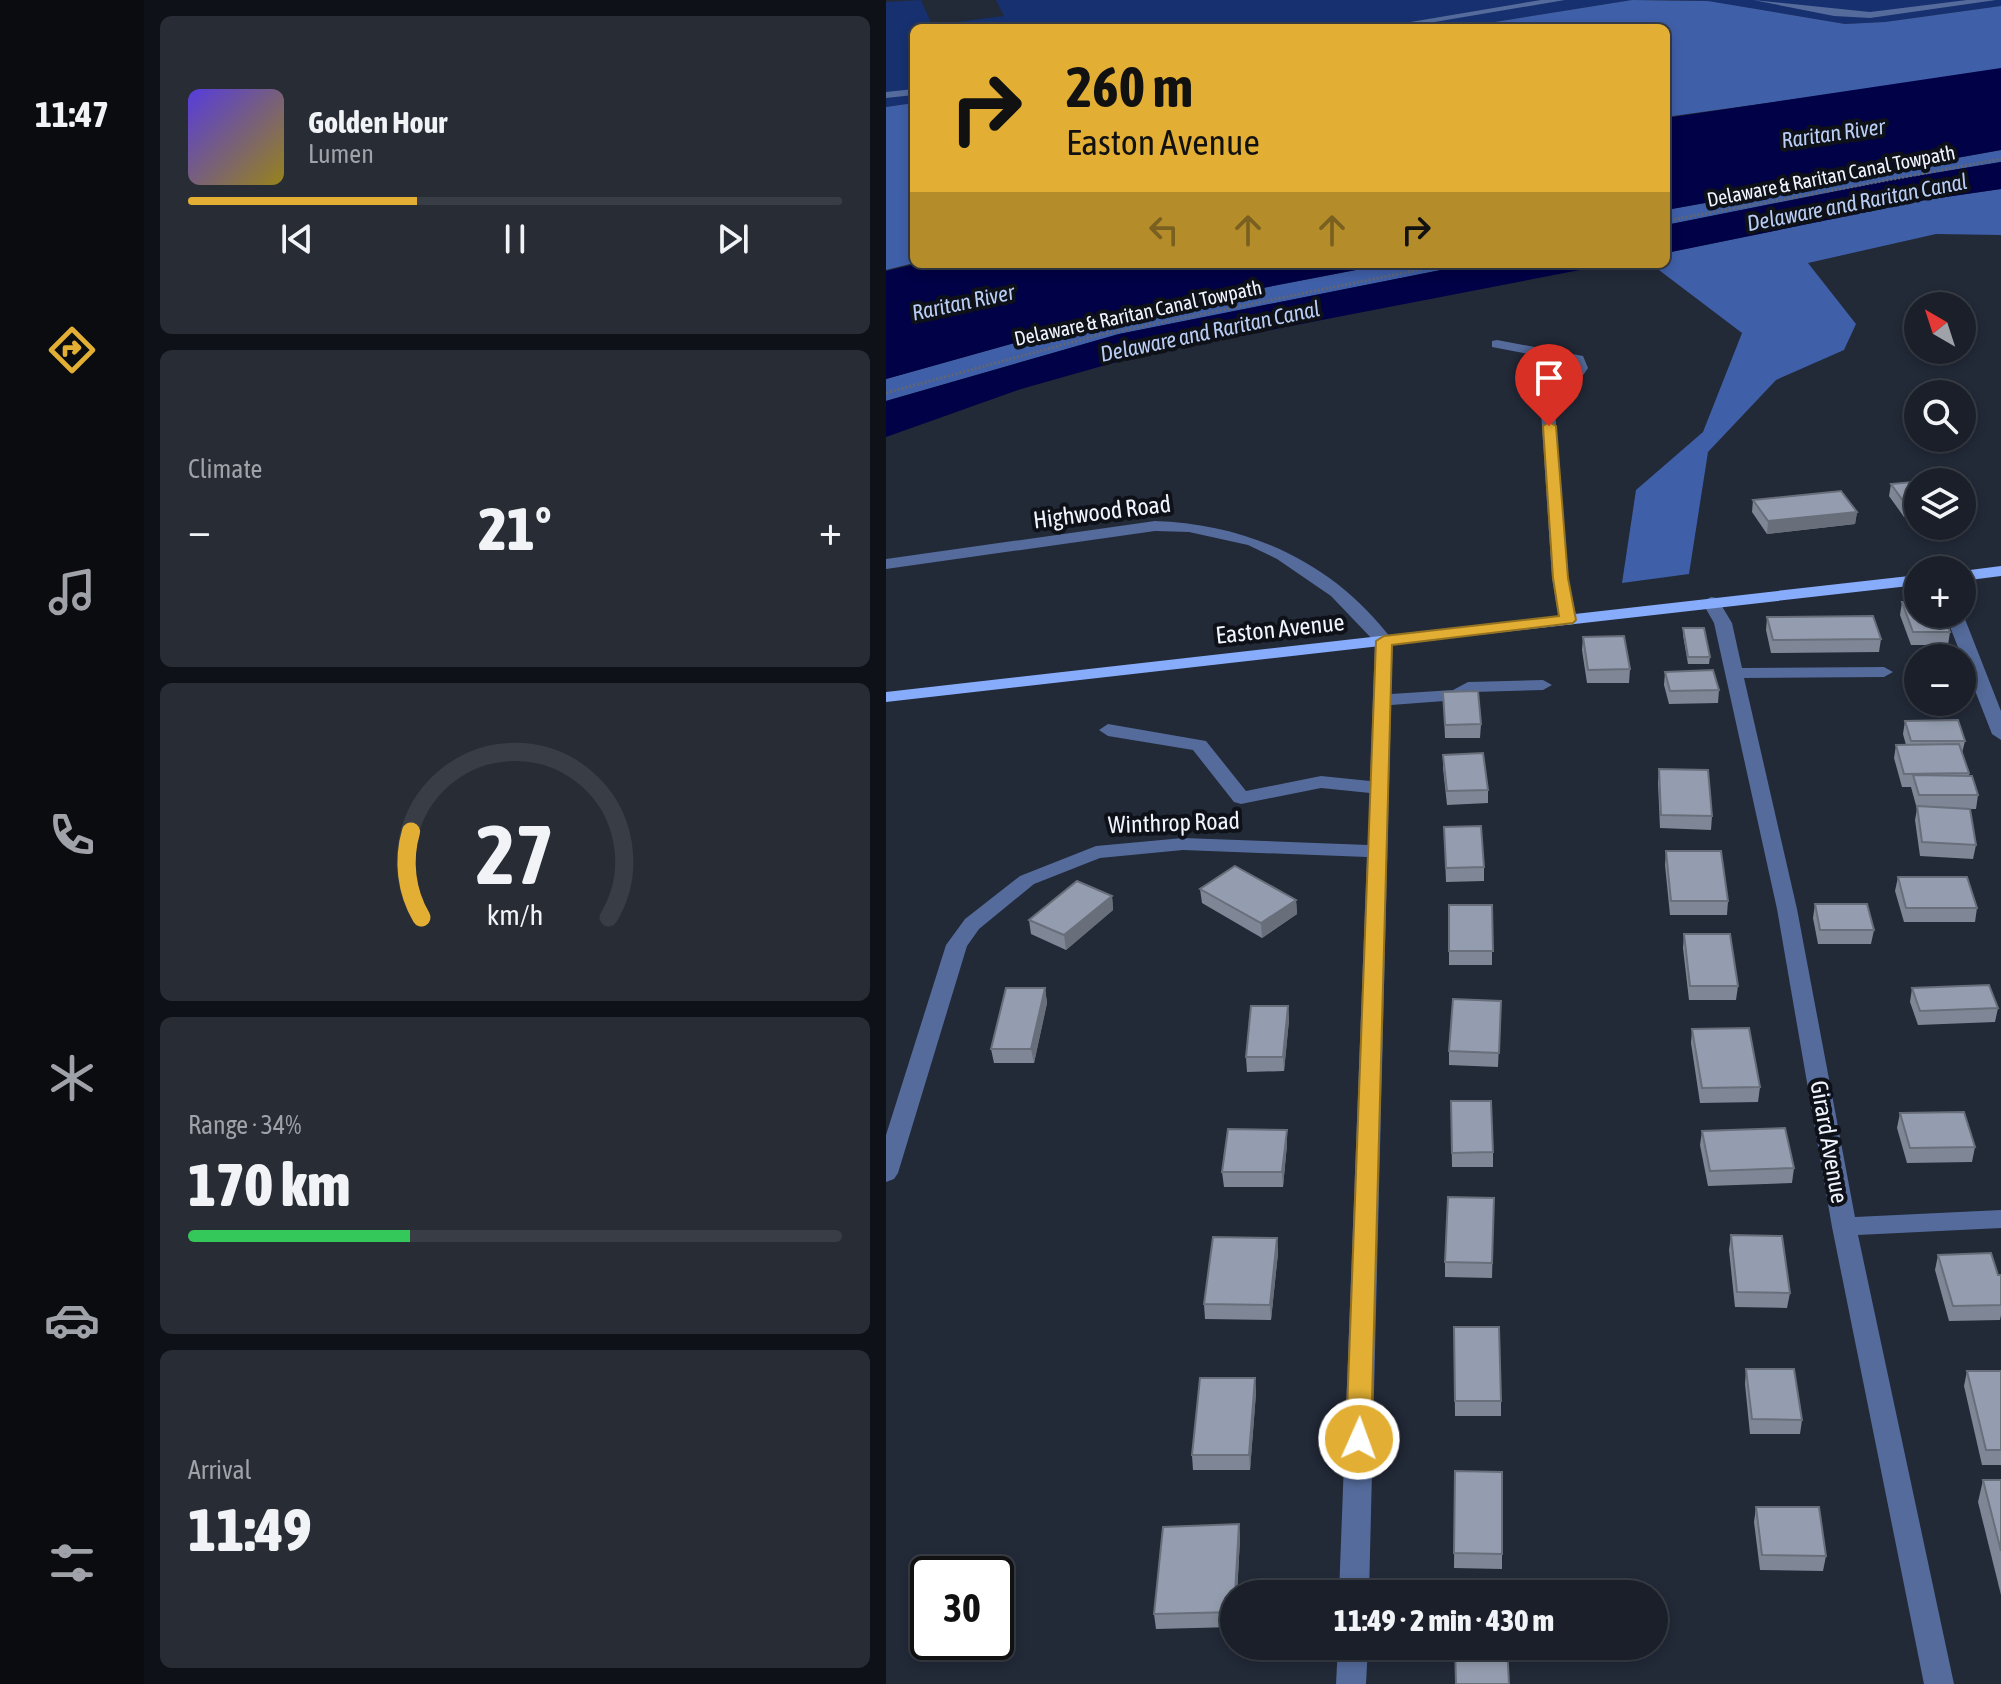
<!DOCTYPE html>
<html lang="en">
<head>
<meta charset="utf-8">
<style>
	body { margin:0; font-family:"Asap Condensed",sans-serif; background:#272c35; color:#f1f3f6; height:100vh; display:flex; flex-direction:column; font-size:30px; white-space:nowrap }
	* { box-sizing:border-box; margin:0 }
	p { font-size:26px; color:#9fa2a8 }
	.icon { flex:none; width:44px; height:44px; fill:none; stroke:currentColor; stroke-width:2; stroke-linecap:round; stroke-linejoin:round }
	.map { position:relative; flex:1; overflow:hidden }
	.drawer { display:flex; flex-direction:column; gap:16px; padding:16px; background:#0e1117; width:742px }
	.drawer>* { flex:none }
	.banner { position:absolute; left:24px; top:24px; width:760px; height:244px; border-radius:12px; box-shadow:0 4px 12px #0003,0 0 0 2px #383d46; background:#e2af34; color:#111; overflow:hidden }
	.needle { width:52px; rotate:321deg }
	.controls { position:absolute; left:1018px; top:292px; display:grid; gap:16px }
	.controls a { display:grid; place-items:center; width:72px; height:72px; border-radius:50%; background:#1a1f29; box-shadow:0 4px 12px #0003,0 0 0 2px #383d46; font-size:40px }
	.speed { position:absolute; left:24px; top:1556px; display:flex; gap:16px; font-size:40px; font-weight:700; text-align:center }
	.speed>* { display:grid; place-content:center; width:104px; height:104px; border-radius:50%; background:#1a1f29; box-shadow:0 4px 12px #0003,0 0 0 2px #383d46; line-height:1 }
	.speed .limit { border:4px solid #111; border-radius:12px; background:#fff; color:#111 }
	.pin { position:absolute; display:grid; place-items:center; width:68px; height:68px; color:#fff; margin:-82px -34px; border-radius:50% 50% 50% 0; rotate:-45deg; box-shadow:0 0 8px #0007 }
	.pin .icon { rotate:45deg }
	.me { position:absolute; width:88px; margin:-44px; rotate:2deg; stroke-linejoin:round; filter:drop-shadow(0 0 6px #0008) }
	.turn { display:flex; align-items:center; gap:28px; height:168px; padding:0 24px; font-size:36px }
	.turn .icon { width:104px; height:104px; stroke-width:2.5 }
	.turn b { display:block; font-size:56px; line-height:68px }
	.lanes { display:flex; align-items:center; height:76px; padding:0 24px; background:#0003; justify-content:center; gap:40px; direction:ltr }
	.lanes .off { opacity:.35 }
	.big { font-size:60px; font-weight:800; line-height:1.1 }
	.drawer .card { flex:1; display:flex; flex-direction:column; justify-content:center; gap:12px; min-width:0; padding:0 28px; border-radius:12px; background:#272c35 }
	.drawer .dial { align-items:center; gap:0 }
	.dial svg { height:208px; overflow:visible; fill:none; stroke:#383d46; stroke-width:7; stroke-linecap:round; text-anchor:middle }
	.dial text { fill:#f1f3f6; stroke:none }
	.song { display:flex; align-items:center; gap:24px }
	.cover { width:96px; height:96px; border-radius:12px; background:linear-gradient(135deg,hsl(250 70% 55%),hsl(50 70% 35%)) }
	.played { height:8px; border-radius:4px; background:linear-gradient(90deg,#e2af34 35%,#383d46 35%) }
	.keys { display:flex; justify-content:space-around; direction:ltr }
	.heat { display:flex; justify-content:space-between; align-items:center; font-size:44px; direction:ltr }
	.charge { height:12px; border-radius:6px; background:linear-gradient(90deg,#34c759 34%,#383d46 0) }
	.trip { position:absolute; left:334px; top:1580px; width:448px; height:80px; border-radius:40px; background:#1a1f29; box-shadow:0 4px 12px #0003,0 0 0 2px #383d46; font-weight:800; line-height:80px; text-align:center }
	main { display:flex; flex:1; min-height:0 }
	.menu { display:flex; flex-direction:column; width:144px; justify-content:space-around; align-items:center; background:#0a0c10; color:#9fa2a8 }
	.menu .icon { width:56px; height:56px }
	.menu .active { color:#e2af34 }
	.menu b { font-size:36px; color:#f1f3f6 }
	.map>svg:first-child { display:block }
	.green { fill:#17306f }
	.forest { fill:#3f5fa8 }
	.water { fill:#000146 }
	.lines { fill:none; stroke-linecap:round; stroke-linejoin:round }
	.path { stroke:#606673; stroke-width:3; stroke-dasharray:2 2; stroke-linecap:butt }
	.minor { fill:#546b9b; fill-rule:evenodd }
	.major { fill:#87acfc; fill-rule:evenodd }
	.wall { fill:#7f8796 }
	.shaded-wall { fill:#686e7a }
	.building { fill:#949daf; stroke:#686e7a; stroke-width:2 }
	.route { fill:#e2af34; stroke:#937222; stroke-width:2 }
	.labels { text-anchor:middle; stroke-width:8; stroke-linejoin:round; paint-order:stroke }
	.far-street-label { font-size:20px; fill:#eff4fe; stroke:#0e1118 }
	.far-water-label { font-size:22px; font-style:italic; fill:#b9cdf5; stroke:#0e1118 }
	.street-label { font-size:24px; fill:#eff4fe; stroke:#0e1118 }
</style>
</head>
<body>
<main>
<nav class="menu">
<b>11:47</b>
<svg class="icon active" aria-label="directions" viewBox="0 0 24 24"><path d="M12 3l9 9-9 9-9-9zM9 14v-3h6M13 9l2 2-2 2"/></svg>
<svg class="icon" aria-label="music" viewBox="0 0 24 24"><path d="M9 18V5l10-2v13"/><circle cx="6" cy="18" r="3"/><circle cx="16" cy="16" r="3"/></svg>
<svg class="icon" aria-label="phone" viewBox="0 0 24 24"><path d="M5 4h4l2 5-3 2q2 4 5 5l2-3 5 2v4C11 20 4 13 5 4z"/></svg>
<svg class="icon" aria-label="climate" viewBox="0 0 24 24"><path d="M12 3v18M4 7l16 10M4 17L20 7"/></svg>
<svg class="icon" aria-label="car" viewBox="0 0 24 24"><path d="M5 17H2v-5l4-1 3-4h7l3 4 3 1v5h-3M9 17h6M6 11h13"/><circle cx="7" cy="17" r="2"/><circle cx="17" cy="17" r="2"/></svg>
<svg class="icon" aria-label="filters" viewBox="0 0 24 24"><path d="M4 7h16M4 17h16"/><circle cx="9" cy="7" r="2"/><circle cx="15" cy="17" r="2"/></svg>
</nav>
<section class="drawer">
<div class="card">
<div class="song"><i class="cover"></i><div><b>Golden Hour</b><p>Lumen</p></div></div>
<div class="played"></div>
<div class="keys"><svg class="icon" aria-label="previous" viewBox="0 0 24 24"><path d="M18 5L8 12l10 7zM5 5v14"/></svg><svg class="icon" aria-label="pause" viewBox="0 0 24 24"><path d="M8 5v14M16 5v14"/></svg><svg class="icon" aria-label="next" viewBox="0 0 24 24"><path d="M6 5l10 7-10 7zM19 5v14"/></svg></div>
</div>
<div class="card"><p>Climate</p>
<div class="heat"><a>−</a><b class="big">21°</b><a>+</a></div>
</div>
<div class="card dial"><svg viewBox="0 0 100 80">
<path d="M14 69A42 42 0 1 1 86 69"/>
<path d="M14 69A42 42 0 0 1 10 36" stroke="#e2af34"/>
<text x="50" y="56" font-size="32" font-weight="700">27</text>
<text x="50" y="72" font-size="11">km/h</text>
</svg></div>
<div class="card"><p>Range · 34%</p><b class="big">170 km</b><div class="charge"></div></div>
<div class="card"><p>Arrival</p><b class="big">11:49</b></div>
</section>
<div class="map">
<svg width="1115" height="1684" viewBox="0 0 1115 1684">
	<rect width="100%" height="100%" fill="#222937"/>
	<g class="green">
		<polygon points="35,0 46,25 118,16 110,0 746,0 571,28 28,28 28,103 0,107 0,2"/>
		<polygon points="782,0 1115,0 1115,6 999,22 959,24 822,1"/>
	</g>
	<g class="forest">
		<polygon points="746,0 822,1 959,24 999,22 1115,6 1115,71 780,117 780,28 571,28"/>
		<polygon points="28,103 28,263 0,270 0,107"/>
		<polygon points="1115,150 1115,162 1006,180 780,225 780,210"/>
		<polygon points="1115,189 1115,235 1050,234 922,263 970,324 958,350 890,380 822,452 803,574 736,583 750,490 817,432 856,333 765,264 780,264 780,253 1039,200"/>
		<polygon points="501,264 585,264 233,334 0,401 0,379 211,320"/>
	</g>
	<g class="water">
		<polygon points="1115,68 1115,150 780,210 780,118"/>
		<polygon points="1115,162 1115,189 1039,200 780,253 780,225 1006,180"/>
		<polygon points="30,264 501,264 211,320 0,379 0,271"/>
		<polygon points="585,264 725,264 255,355 135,389 0,437 0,401 233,334"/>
	</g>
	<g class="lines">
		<g class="path">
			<polyline points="456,28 479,24"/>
			<polyline points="780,221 1115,159"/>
			<polyline points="0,393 209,336 561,264"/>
		</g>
		<g class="minor">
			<polygon points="655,0 679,0 513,28 489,28"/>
			<polygon points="867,0 984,12 1081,0 1110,0 984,18 948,16"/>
			<polygon points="28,89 28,95 0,98 0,92"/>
			<polygon points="611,340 697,356 702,368 693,381 668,398 682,578 691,620 688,624 682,625 673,620 666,578 654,396 688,368 686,362 606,347 606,341"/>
			<path d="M 269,521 C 364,524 450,564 507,641 L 505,694 L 567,690 L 582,682 L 657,680 L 666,685 L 657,690 L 587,692 L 572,700 L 505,705 L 483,1594 L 453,1594 L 481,857 L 297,850 L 214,858 L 148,884 L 93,929 L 81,946 L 12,1173 L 8,1179 L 0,1182 L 0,1135 L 60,945 L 79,919 L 134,876 L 210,846 L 297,838 L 482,845 L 484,793 L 435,788 L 355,804 L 348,802 L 307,750 L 222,736 L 213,730 L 222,724 L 320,741 L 360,791 L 435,776 L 484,781 L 489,642 L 445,596 L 391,559 L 362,545 L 303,532 L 269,531 L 0,569 L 0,559 Z"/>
			<polygon points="825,597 831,598 846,623 856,668 998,667 1007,672 998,677 858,678 911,909 969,1217 1115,1210 1115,1228 972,1235 1068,1684 1038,1684 946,1227 891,909 828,623 816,602"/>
			<polygon points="1059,614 1077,614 1115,711 1115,740 1106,734"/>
			<polygon points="452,1646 482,1646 480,1684 450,1684"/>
		</g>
		<g class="major">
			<polygon points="1115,566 1115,576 1076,581 1076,571"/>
			<polygon points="1032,575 1032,585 0,702 0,692"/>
		</g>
	</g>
	<g class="wall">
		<polygon points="1032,482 1032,516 1018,517 1003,496 1005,484"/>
		<polygon points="1076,487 1085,499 1083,512 1076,512"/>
		<polygon points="867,500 971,512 969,524 881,534 866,512"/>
		<polygon points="1016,602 1064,632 1062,645 1025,645 1014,615"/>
		<polygon points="881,617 995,639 993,652 885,653 880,630"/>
		<polygon points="797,628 824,657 823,664 802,664 797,635"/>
		<polygon points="697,637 744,669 743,683 701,683 696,650"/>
		<polygon points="779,672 833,690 832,703 783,704 778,685"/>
		<polygon points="557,692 595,724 594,738 559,738"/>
		<polygon points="1019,721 1079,741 1076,753 1083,773 1083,776 1092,795 1090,809 1078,809 1090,845 1087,859 1034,856 1029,820 1031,809 1025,787 1016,787 1008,758 1010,745 1020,745 1017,734"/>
		<polygon points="557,755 602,790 602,803 561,805 557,768"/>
		<polygon points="773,769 826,816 825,830 774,828 772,783"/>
		<polygon points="558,827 598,867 598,881 560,882"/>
		<polygon points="780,851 842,901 841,915 784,915 779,865"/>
		<polygon points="1012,877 1091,908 1089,922 1018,922 1009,891"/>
		<polygon points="314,889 410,900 411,914 376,938 316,903"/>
		<polygon points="226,896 227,910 180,950 145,934 143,920"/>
		<polygon points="929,904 988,930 985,944 932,944 927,918"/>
		<rect x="563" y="905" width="43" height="60"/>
		<polygon points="798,934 852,986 850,1000 803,1000 797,948"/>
		<polygon points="159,988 161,1003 148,1063 108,1063 105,1049"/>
		<polygon points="1026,988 1112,1008 1109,1022 1032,1025 1024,1002"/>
		<polygon points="615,1001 612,1067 563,1065 563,1051"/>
		<polygon points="402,1006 403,1020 398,1071 361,1072 360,1057"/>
		<polygon points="806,1029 874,1087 872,1102 814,1103 805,1043"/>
		<polygon points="565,1101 607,1152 607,1167 566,1167"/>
		<polygon points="1014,1113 1089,1147 1086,1162 1021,1163 1011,1128"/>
		<polygon points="816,1131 908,1168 906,1183 822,1186 814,1145"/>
		<polygon points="401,1144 397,1187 338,1187 336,1172"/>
		<polygon points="608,1198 606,1278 559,1277 559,1262"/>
		<polygon points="845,1235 904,1293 901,1308 849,1307 843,1250"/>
		<polygon points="391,1238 392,1253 385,1320 319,1319 318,1304"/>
		<polygon points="1052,1255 1112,1275 1115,1275 1115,1315 1114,1320 1063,1321 1049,1270"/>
		<polygon points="568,1327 615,1401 615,1416 569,1416"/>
		<polygon points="860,1369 916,1420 914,1434 864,1434 859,1384"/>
		<polygon points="1081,1371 1115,1371 1115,1465 1096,1465 1078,1386"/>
		<polygon points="369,1378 370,1393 364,1470 307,1470 306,1455"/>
		<polygon points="569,1471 616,1472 616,1569 568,1568"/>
		<polygon points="1097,1480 1115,1480 1115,1595 1092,1502"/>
		<polygon points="870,1507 940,1556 937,1571 874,1570 868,1522"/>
		<polygon points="353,1524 354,1539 351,1594 348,1594 348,1627 270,1629 268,1614"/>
	</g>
	<g class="shaded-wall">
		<polygon points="971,512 969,524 881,534 882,521"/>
		<polygon points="226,896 227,910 180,950 178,935"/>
		<polygon points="410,900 411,914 376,938 375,923"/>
		<polygon points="159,988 161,1003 148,1063 145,1049"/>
		<polygon points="402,1006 403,1020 398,1071 397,1057"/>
		<polygon points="401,1130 401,1144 397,1187 396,1172"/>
		<polygon points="391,1238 392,1253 385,1320 384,1305"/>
		<polygon points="369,1378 370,1393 364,1470 363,1455"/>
		<polygon points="353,1524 354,1539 351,1594 349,1594"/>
	</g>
	<g class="building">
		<polygon points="1069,478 1072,482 1032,482 1032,504 1020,505 1005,484"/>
		<polygon points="1076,487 1085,499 1076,500"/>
		<polygon points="955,491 971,512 882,521 867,500"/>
		<polygon points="1016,602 1032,602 1032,614 1057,614 1064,632 1027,632"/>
		<polygon points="987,616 995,639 887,640 881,617"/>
		<polygon points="797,628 818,628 824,657 802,657"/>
		<polygon points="738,636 744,669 702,670 697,637"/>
		<polygon points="827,670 833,690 784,691 779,672"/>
		<polygon points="592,691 595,724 559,725 557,692"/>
		<polygon points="1072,720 1079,741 1025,741 1019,721"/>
		<polygon points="1073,744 1083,773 1018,774 1010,745"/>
		<polygon points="597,753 602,790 561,791 557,755"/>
		<polygon points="773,769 822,770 826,816 775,815"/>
		<polygon points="1027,775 1086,776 1092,795 1033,795"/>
		<polygon points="1031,806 1084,809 1090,845 1036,842"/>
		<polygon points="595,826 598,867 560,868 558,827"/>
		<polygon points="780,851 835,851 842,901 785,901"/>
		<polygon points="349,866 410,900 375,923 314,889"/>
		<polygon points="1012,877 1081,877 1091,908 1020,908"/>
		<polygon points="191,881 226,896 178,935 143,920"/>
		<polygon points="929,904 981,904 988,930 934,930"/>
		<polygon points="563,905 606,905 607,951 563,951"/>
		<polygon points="798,934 844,934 852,986 804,986"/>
		<polygon points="1103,985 1112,1008 1034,1011 1026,988"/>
		<polygon points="120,988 159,988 145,1049 105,1049"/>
		<polygon points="567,999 615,1001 613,1053 563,1051"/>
		<polygon points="365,1006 402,1006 397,1057 360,1057"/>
		<polygon points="863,1028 874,1087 816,1088 806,1029"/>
		<polygon points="565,1101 605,1101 607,1152 566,1153"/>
		<polygon points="1078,1112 1089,1147 1024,1148 1014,1113"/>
		<polygon points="899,1128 908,1168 824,1171 816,1131"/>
		<polygon points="342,1129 401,1130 396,1172 336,1172"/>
		<polygon points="562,1197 608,1198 606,1263 559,1262"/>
		<polygon points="845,1235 896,1236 904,1293 851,1292"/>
		<polygon points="327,1237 391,1238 384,1305 318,1304"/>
		<polygon points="1105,1253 1112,1275 1115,1275 1115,1305 1067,1306 1052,1255"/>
		<polygon points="568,1327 613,1327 615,1401 569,1401"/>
		<polygon points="860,1369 908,1369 916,1420 866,1419"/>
		<polygon points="1081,1371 1115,1371 1115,1450 1100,1450"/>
		<polygon points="314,1378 369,1378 363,1455 306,1455"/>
		<polygon points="569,1471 616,1472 616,1554 568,1553"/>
		<polygon points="1097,1480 1115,1480 1115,1551"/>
		<polygon points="870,1507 933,1507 940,1556 876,1555"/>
		<polygon points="353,1524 349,1594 348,1594 348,1612 268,1614 277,1527"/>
		<polygon points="569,1646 621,1646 623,1684 570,1684"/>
	</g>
	<polygon class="route" points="663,422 670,426 682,578 690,620 687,623 506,645 485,1439 481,1446 473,1449 464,1446 460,1439 490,641 498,636 673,616 667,578 657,426"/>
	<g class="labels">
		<g class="far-street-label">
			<text transform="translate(945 176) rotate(-11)" y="7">Delaware &amp; Raritan Canal Towpath</text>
			<text transform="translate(252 313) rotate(-12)" y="7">Delaware &amp; Raritan Canal Towpath</text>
		</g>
		<g class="far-water-label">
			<text transform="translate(947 133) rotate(-8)" y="8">Raritan River</text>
			<text transform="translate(971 202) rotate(-11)" y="8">Delaware and Raritan Canal</text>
			<text transform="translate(77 302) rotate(-12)" y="8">Raritan River</text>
			<text transform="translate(324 331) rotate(-12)" y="8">Delaware and Raritan Canal</text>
		</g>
		<g class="street-label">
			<text transform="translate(216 512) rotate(-7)" y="8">Highwood Road</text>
			<text transform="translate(394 629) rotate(-6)" y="8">Easton Avenue</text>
			<text transform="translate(288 823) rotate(-2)" y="8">Winthrop Road</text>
			<text transform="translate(943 1142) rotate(80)" y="8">Girard Avenue</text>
		</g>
	</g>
</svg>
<div class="controls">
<a><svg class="needle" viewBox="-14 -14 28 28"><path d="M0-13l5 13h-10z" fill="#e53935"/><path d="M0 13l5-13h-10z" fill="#9fa2a8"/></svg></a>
<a><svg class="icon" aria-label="search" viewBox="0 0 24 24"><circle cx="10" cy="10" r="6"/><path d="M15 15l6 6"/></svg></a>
<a><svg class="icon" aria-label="layers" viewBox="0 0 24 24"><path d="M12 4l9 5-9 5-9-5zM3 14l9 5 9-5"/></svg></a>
<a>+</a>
<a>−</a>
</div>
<div class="speed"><div class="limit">30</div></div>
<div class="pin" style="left:663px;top:426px;background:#d93025"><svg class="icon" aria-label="arrive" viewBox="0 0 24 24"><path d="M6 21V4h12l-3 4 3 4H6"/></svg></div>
<svg class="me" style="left:473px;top:1439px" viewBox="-20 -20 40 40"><circle r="17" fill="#e2af34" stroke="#fff" stroke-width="3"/><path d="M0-11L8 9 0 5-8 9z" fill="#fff"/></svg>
<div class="trip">11:49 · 2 min · 430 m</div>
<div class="banner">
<div class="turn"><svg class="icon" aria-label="right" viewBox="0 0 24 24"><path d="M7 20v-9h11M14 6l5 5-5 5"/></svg><div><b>260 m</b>Easton Avenue</div></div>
<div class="lanes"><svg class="icon off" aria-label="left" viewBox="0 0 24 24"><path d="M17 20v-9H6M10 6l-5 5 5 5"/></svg><svg class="icon off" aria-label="ahead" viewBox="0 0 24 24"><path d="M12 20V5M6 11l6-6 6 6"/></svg><svg class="icon off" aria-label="ahead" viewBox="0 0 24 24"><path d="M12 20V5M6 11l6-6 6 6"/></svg><svg class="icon" aria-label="right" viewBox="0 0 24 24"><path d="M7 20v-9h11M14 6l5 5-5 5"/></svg></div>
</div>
</div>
</main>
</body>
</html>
